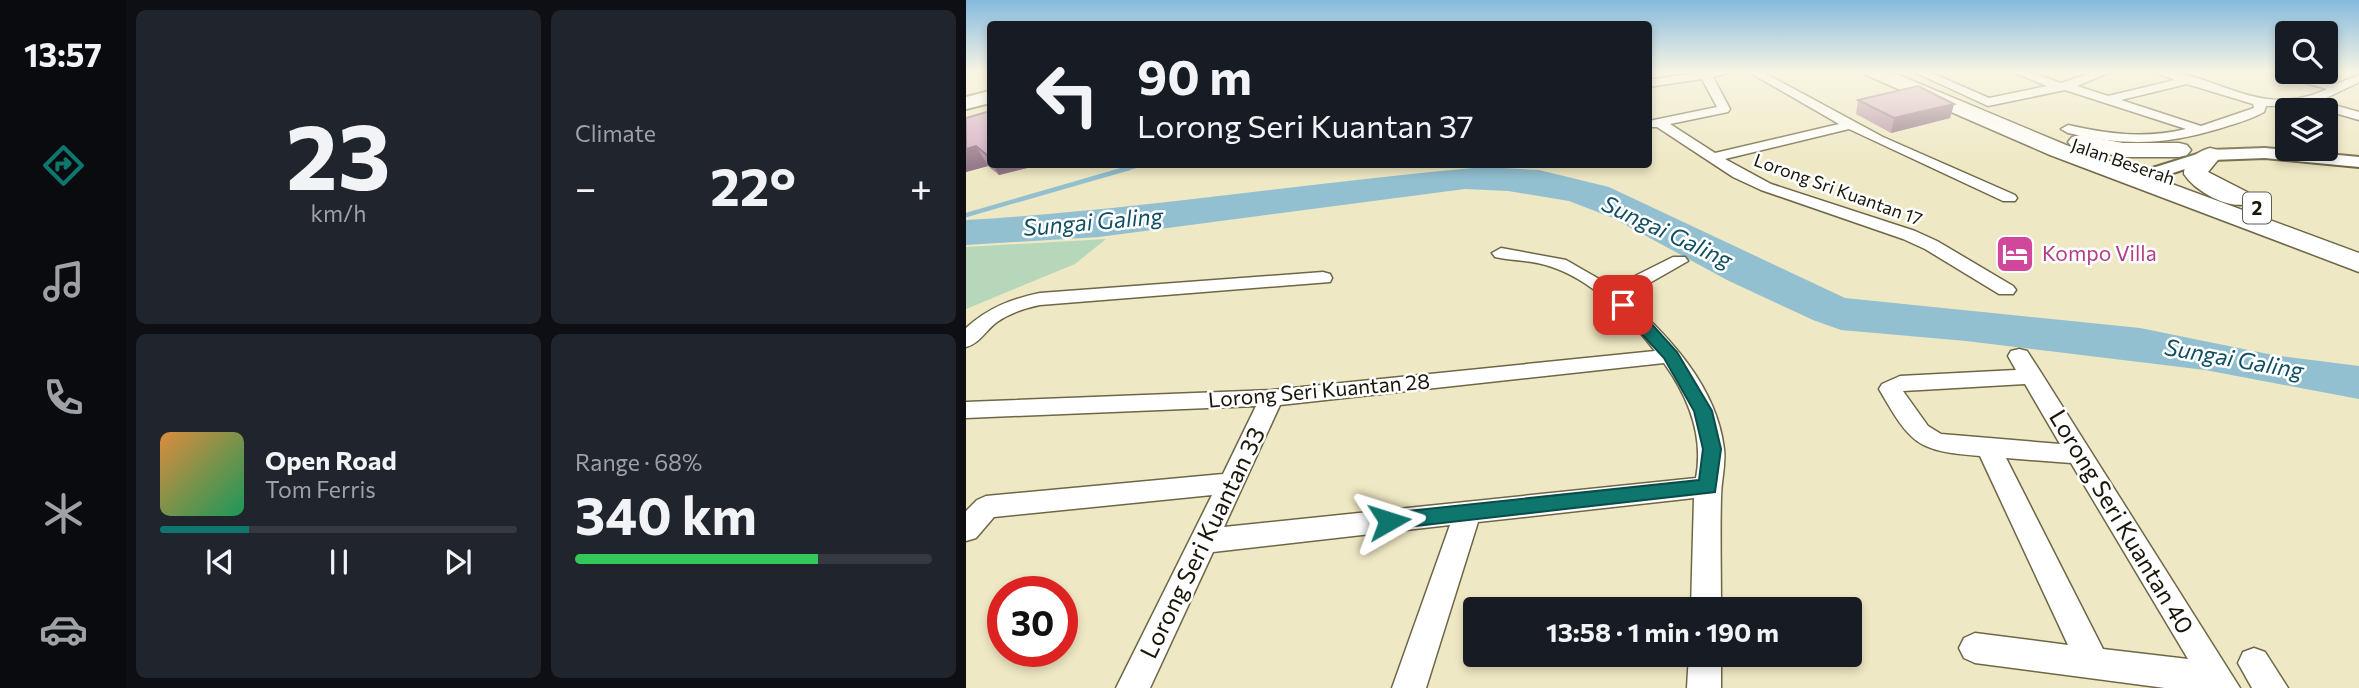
<!DOCTYPE html>
<html lang="en">
<head>
<meta charset="utf-8">
<style>
	body { margin:0; font-family:Commissioner,sans-serif; background:#20242c; color:#f1f3f6; height:100vh; display:flex; flex-direction:column; font-size:26px; white-space:nowrap }
	* { box-sizing:border-box; margin:0 }
	p { font-size:23px; color:#9ea1a6 }
	.icon { flex:none; width:38px; height:38px; fill:none; stroke:currentColor; stroke-width:2; stroke-linecap:round; stroke-linejoin:round }
	.map { position:relative; flex:1; overflow:hidden }
	.details { display:flex; flex-direction:column; gap:10px; padding:10px; background:#0d0f14; width:840px }
	.details>* { flex:none }
	.hud { position:absolute; left:21px; top:21px; width:665px; height:147px; border-radius:7px; box-shadow:0 4px 10px #0003; background:#171b24; color:#f1f3f6; overflow:hidden }
	.controls { position:absolute; left:1309px; top:21px; display:grid; gap:14px }
	.controls a { display:grid; place-items:center; width:63px; height:63px; border-radius:7px; background:#171b24; box-shadow:0 4px 10px #0003; font-size:35px }
	.speed { position:absolute; left:21px; top:576px; display:flex; gap:14px; font-size:35px; font-weight:700; text-align:center }
	.speed>* { display:grid; place-content:center; width:91px; height:91px; border-radius:50%; background:#171b24; box-shadow:0 4px 10px #0003; line-height:1 }
	.speed .limit { border:10px solid #d22; background:#fff; color:#111 }
	.pin { position:absolute; display:grid; place-items:center; width:60px; height:60px; color:#fff; margin:-30px; border-radius:14px; box-shadow:0 4px 10px #0006 }
	.me { position:absolute; width:77px; margin:-38px; rotate:84deg; stroke-linejoin:round; filter:drop-shadow(0 0 5px #0008) }
	.turn { display:flex; align-items:center; gap:24px; height:147px; padding:0 35px; font-size:32px }
	.turn .icon { width:91px; height:91px; stroke-width:2.5 }
	.turn b { display:block; font-size:49px; line-height:60px }
	.big { font-size:52px; font-weight:700; line-height:1.1 }
	.details .card { flex:1; display:flex; flex-direction:column; justify-content:center; gap:10px; min-width:0; padding:0 24px; border-radius:10px; background:#20242c }
	.details .dial { align-items:center; gap:0 }
	.dial b { font-size:91px; line-height:1 }
	.song { display:flex; align-items:center; gap:21px }
	.cover { width:84px; height:84px; border-radius:10px; background:linear-gradient(135deg,hsl(30 70% 55%),hsl(150 70% 35%)) }
	.played { height:7px; border-radius:4px; background:linear-gradient(90deg,#0f766e 25%,#363941 25%) }
	.keys { display:flex; justify-content:space-around; direction:ltr }
	.heat { display:flex; justify-content:space-between; align-items:center; font-size:38px; direction:ltr }
	.charge { height:10px; border-radius:5px; background:linear-gradient(90deg,#34c759 68%,#363941 0) }
	.details .tiles { flex:1; display:grid; gap:10px; grid-template-columns:repeat(2,1fr) }
	.trip { position:absolute; left:497px; top:597px; width:399px; height:70px; border-radius:7px; background:#171b24; box-shadow:0 4px 10px #0003; font-weight:700; line-height:70px; text-align:center }
	main { display:flex; flex:1; min-height:0 }
	.dock { display:flex; flex-direction:column; width:126px; justify-content:space-around; align-items:center; background:#090b0e; color:#9ea1a6 }
	.dock .icon { width:49px; height:49px }
	.dock .current { color:#0f766e }
	.dock b { font-size:32px; color:#f1f3f6 }
	.map>svg:first-child { display:block }
	.green { fill:#b6d7ba }
	.water { fill:#92c0d0 }
	.lines { fill:none; stroke-linecap:round; stroke-linejoin:round }
	.stream-far1 { stroke:#92c0d0; stroke-width:3.5 }
	.stream { stroke:#92c0d0; stroke-width:4.5 }
	.minor-casing { stroke:#6d6747; stroke-width:3 }
	.tertiary-casing { stroke:#6d6747; stroke-width:4 }
	.primary-casing { stroke:#6d6747; stroke-width:4 }
	.trunk-casing { stroke:#6d6747; stroke-width:3 }
	.minor { fill:#fff; fill-rule:evenodd }
	.tertiary { fill:#fff; fill-rule:evenodd }
	.primary { fill:#fff; fill-rule:evenodd }
	.trunk { fill:#fff; fill-rule:evenodd }
	.wall { fill:#b896aa }
	.shaded-wall { fill:#967a8b }
	.building { fill:#d6afc6; stroke:#967a8b; stroke-width:2 }
	.route { fill:#0f766e; stroke:#0a4d48; stroke-width:2 }
	.labels { text-anchor:middle; stroke-width:5; stroke-linejoin:round; paint-order:stroke }
	.far-street-label { font-size:18px; fill:#19160a; stroke:#fff }
	.shield { fill:#fff; stroke:#5e5c54; stroke-width:2 }
	.shield-label { font-size:19px; font-weight:bold; fill:#19160a }
	.hotel-label { font-size:21px; fill:#b23c85; stroke:#fff; text-anchor:start }
	.street-label { font-size:21px; fill:#19160a; stroke:#fff }
	.water-label { font-size:23px; font-style:italic; fill:#104f61; stroke:#fff }
	.near-street-label { font-size:24px; fill:#19160a; stroke:#fff }
</style>
</head>
<body>
<main>
<nav class="dock">
<b>13:57</b>
<svg class="icon current" aria-label="directions" viewBox="0 0 24 24"><path d="M12 3l9 9-9 9-9-9zM9 14v-3h6M13 9l2 2-2 2"/></svg>
<svg class="icon" aria-label="music" viewBox="0 0 24 24"><path d="M9 18V5l10-2v13"/><circle cx="6" cy="18" r="3"/><circle cx="16" cy="16" r="3"/></svg>
<svg class="icon" aria-label="phone" viewBox="0 0 24 24"><path d="M5 4h4l2 5-3 2q2 4 5 5l2-3 5 2v4C11 20 4 13 5 4z"/></svg>
<svg class="icon" aria-label="climate" viewBox="0 0 24 24"><path d="M12 3v18M4 7l16 10M4 17L20 7"/></svg>
<svg class="icon" aria-label="car" viewBox="0 0 24 24"><path d="M5 17H2v-5l4-1 3-4h7l3 4 3 1v5h-3M9 17h6M6 11h13"/><circle cx="7" cy="17" r="2"/><circle cx="17" cy="17" r="2"/></svg>
</nav>
<section class="details">
<div class="tiles">
<div class="card dial"><b>23</b><p>km/h</p></div>
<div class="card"><p>Climate</p>
<div class="heat"><a>−</a><b class="big">22°</b><a>+</a></div>
</div>
<div class="card">
<div class="song"><i class="cover"></i><div><b>Open Road</b><p>Tom Ferris</p></div></div>
<div class="played"></div>
<div class="keys"><svg class="icon" aria-label="previous" viewBox="0 0 24 24"><path d="M18 5L8 12l10 7zM5 5v14"/></svg><svg class="icon" aria-label="pause" viewBox="0 0 24 24"><path d="M8 5v14M16 5v14"/></svg><svg class="icon" aria-label="next" viewBox="0 0 24 24"><path d="M6 5l10 7-10 7zM19 5v14"/></svg></div>
</div>
<div class="card"><p>Range · 68%</p><b class="big">340 km</b><div class="charge"></div></div>
</div>
</section>
<div class="map">
<svg width="1393" height="688" viewBox="0 0 1393 688">
	<rect width="100%" height="100%" fill="#efe8c4"/>
	<polygon class="green" points="140,239 109,264 0,309 0,247"/>
	<path class="water" d="M 518,167 L 573,170 L 643,187 L 879,298 L 1174,328 L 1307,355 L 1393,366 L 1393,399 L 1239,370 L 1000,341 L 875,330 L 847,320 L 761,280 L 647,218 L 603,201 L 542,191 L 499,189 L 133,237 L 0,245 L 0,220 C 173,210 345,182 518,167 Z"/>
	<g class="lines">
		<polyline class="stream-far1" points="157,170 178,164"/>
		<polyline class="stream" points="0,215 163,168"/>
		<g class="minor-casing">
			<g id="minor">
				<polygon points="743,71 770,71 747,77 764,109 762,112 704,124 749,153 873,124 781,71 795,71 917,137 1049,195 1051,198 1049,201 1037,201 883,129 759,159 805,184 949,231 971,241 1047,286 1050,290 1047,294 1033,294 959,249 937,239 795,190 767,177 691,127 683,127 683,121 751,107 736,79 682,87 682,80"/>
				<path d="M 946,71 L 961,71 L 1023,98 L 1081,86 L 1044,71 L 1060,71 L 1095,83 L 1131,71 L 1147,71 L 1111,86 L 1142,96 L 1209,80 L 1186,71 C 1249,69 1291,122 1361,89 L 1296,71 L 1315,71 L 1370,84 L 1393,75 L 1393,82 L 1354,101 L 1393,112 L 1393,120 L 1341,105 L 1300,106 L 1298,112 C 1284,120 1268,124 1252,129 C 1198,145 1158,146 1102,133 L 1095,129 L 1102,125 C 1142,134 1179,139 1220,129 L 1099,90 L 1022,106 ZM 1221,84 L 1287,104 L 1288,108 L 1235,126 L 1155,100 Z"/>
				<path d="M 535,248 L 600,260 L 647,287 L 707,257 L 719,257 L 722,261 L 659,297 C 703,336 751,387 758,449 C 760,465 755,481 755,497 C 754,534 755,572 755,609 L 725,609 L 728,498 L 512,522 L 460,688 L 426,688 L 484,525 L 247,552 L 184,688 L 150,688 L 246,495 L 28,517 L 10,538 L 0,541 L 0,511 L 11,500 L 20,496 L 257,474 L 290,406 L 0,418 L 0,402 L 306,390 L 689,351 C 663,317 625,279 583,266 C 565,260 547,261 529,257 L 526,253 ZM 698,363 C 723,398 738,436 730,478 L 258,527 L 314,405 Z"/>
				<path d="M 357,272 L 364,274 L 366,278 L 364,282 L 74,305 C 59,308 44,313 31,322 C 20,330 13,344 0,347 L 0,328 C 22,308 45,299 74,293 Z"/>
				<path d="M 1053,349 L 1061,351 L 1074,371 L 1274,688 L 1199,688 L 1009,663 L 998,658 L 993,648 L 998,638 L 1009,633 L 1102,645 L 1014,456 C 950,451 945,444 913,389 L 916,384 L 934,376 L 1050,370 L 1042,356 L 1045,351 ZM 1059,384 L 1094,444 L 975,434 L 962,426 L 937,391 ZM 1040,458 L 1105,463 L 1222,659 L 1137,649 Z"/>
				<polygon points="1288,648 1299,652 1322,688 1286,688 1272,663 1277,652"/>
				<polygon points="723,654 755,654 755,688 721,688"/>
			</g>
		</g>
		<g class="tertiary-casing">
			<polygon id="tertiary" points="1299,148 1393,157 1393,167 1299,158 1246,160 1171,185 1162,179 1164,175 1244,150"/>
		</g>
		<g class="primary-casing">
			<polygon id="primary" points="24,91 24,103 0,109 0,97"/>
		</g>
		<g class="trunk-casing">
			<g id="trunk">
				<polygon points="898,71 923,71 1100,145 1393,253 1393,272 1084,155 900,75"/>
				<polygon points="1114,135 1157,143 1213,143 1221,145 1225,150 1221,155 1213,157 1157,157 1106,147 1102,142 1106,137"/>
				<path d="M 1244,148 L 1252,150 L 1256,155 L 1242,172 L 1281,192 L 1285,198 L 1281,204 C 1261,209 1229,191 1218,174 C 1218,161 1232,151 1244,148 Z"/>
			</g>
		</g>
		<use href="#minor" class="minor"/>
		<use href="#tertiary" class="tertiary"/>
		<use href="#primary" class="primary"/>
		<use href="#trunk" class="trunk"/>
	</g>
	<g class="wall">
		<polygon points="892,100 988,104 984,118 925,133 890,114"/>
		<polygon points="24,111 24,164 78,164 33,175 22,166 0,172 0,118"/>
	</g>
	<g class="shaded-wall">
		<polygon points="988,104 984,118 925,133 928,118"/>
		<polygon points="10,146 22,166 0,172 0,149"/>
		<polygon points="27,164 78,164 33,175"/>
	</g>
	<g class="building">
		<polygon points="952,86 988,104 928,118 892,100"/>
		<polygon points="24,111 24,154 21,155 10,146 0,149 0,118"/>
	</g>
	<linearGradient id="sky" x2="0" y2="1"><stop stop-color="#85b9de"/><stop offset="0.43" stop-color="#f8f5e4"/><stop offset="1" stop-color="#f8f5e4" stop-opacity="0"/></linearGradient>
	<rect width="1393" height="167" fill="url(#sky)"/>
	<polygon class="route" points="657,301 674,311 711,352 746,411 755,449 749,492 423,529 415,527 412,521 415,515 423,513 733,480 737,449 728,411 698,358 649,305"/>
	<defs>
		<g id="hotel-square" transform="scale(2.0125)"><rect x="-9" y="-9" width="18" height="18" rx="4" fill="#d1479c" stroke="#fff"/><path d="M-6-4.5h1.5V1H6V5H4.5V3h-9V5H-6ZM-4 0a1.8 1.8 0 1 1 3.6 0ZM.5 0V-2.5h3Q6-2.5 6 0Z" fill="#fff"/></g>
	</defs>
	<g fill-rule="evenodd">
		<use href="#hotel-square" x="1049" y="254"/>
	</g>
	<g class="labels">
		<g class="far-street-label">
			<text transform="translate(1157 162) rotate(19)" y="6">Jalan Beserah</text>
			<text transform="translate(872 190) rotate(20)" y="6">Lorong Sri Kuantan 17</text>
		</g>
		<rect class="shield" x="1277" y="192.5" width="28" height="31" rx="5"/>
		<g class="shield-label">
			<text x="1291" y="215">2</text>
		</g>
		<g class="hotel-label">
			<text x="1076" y="261">Kompo Villa</text>
		</g>
		<g class="street-label">
			<text transform="translate(353 391) rotate(-5)" y="7">Lorong Seri Kuantan 28</text>
		</g>
		<g class="water-label">
			<text transform="translate(127 222) rotate(-5)" y="8">Sungai Galing</text>
			<text transform="translate(701 232) rotate(25)" y="8">Sungai Galing</text>
			<text transform="translate(1268 359) rotate(10)" y="8">Sungai Galing</text>
		</g>
		<g class="near-street-label">
			<text transform="translate(1155 522) rotate(59)" y="8">Lorong Seri Kuantan 40</text>
			<text transform="translate(237 543) rotate(-64)" y="8">Lorong Seri Kuantan 33</text>
		</g>
	</g>
</svg>
<div class="controls">
<a><svg class="icon" aria-label="search" viewBox="0 0 24 24"><circle cx="10" cy="10" r="6"/><path d="M15 15l6 6"/></svg></a>
<a><svg class="icon" aria-label="layers" viewBox="0 0 24 24"><path d="M12 4l9 5-9 5-9-5zM3 14l9 5 9-5"/></svg></a>
</div>
<div class="speed"><div class="limit">30</div></div>
<div class="pin" style="left:657px;top:305px;background:#d93025"><svg class="icon" aria-label="arrive" viewBox="0 0 24 24"><path d="M6 21V4h12l-3 4 3 4H6"/></svg></div>
<svg class="me" style="left:423px;top:521px" viewBox="-20 -20 40 40"><path d="M0-17L14 15 0 8-14 15z" fill="#0f766e" stroke="#fff" stroke-width="4"/></svg>
<div class="trip">13:58 · 1 min · 190 m</div>
<div class="hud">
<div class="turn"><svg class="icon" aria-label="left" viewBox="0 0 24 24"><path d="M17 20v-9H6M10 6l-5 5 5 5"/></svg><div><b>90 m</b>Lorong Seri Kuantan 37</div></div>
</div>
</div>
</main>
</body>
</html>
